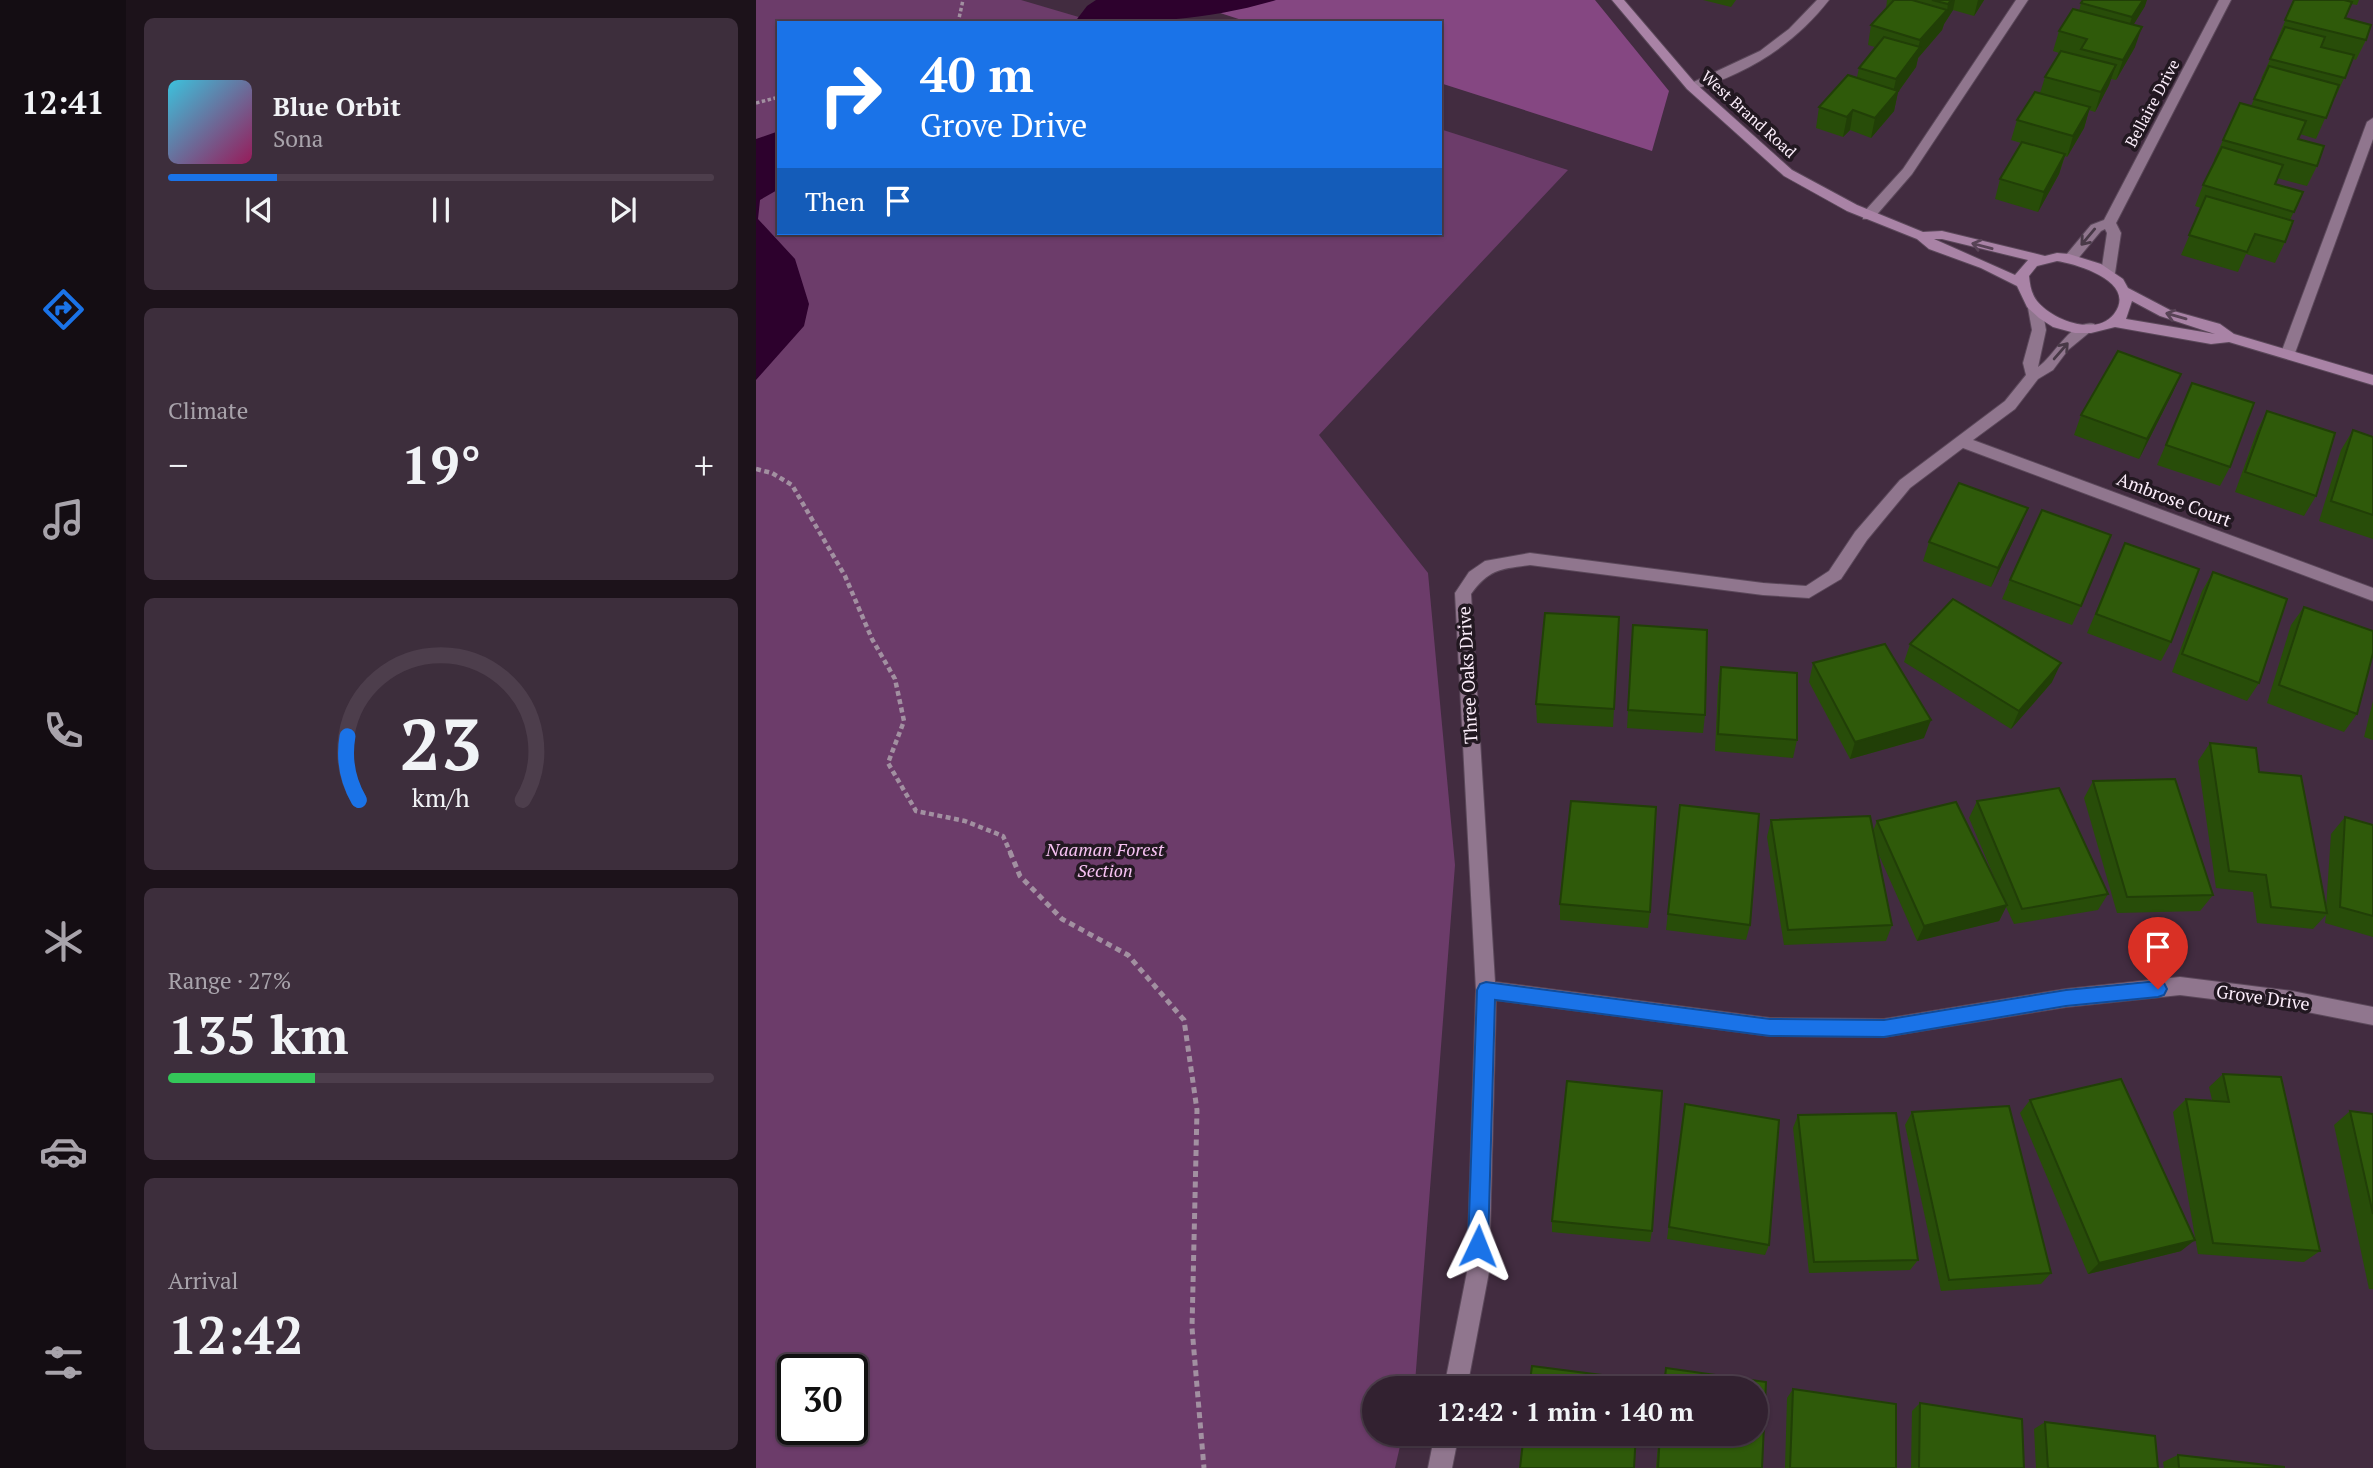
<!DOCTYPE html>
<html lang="en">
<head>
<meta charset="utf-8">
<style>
	body { margin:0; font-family:"PT Serif",serif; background:#3d2e3c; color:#f1f3f6; height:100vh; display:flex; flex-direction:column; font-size:26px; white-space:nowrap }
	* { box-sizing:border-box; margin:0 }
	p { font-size:23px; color:#a8a3ab }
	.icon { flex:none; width:38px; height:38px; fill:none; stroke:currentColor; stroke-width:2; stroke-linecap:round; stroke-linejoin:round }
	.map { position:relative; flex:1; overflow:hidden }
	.panel { display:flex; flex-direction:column; gap:18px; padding:18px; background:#1c121a; width:630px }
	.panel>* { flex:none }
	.hud { position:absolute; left:21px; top:21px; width:665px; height:214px; border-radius:0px; box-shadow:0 2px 5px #0004,0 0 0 2px #4d3e4c; background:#1a73e8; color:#fff; overflow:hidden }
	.speed { position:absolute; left:21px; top:1354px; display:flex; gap:14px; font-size:35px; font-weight:700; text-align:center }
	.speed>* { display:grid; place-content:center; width:91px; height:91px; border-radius:50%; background:#322130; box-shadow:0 2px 5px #0004,0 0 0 2px #4d3e4c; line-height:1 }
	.speed .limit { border:4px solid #111; border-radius:10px; background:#fff; color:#111 }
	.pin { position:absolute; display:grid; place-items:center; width:60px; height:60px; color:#fff; margin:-72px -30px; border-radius:50% 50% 50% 0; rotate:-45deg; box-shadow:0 0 7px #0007 }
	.pin .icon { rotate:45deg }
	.me { position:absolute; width:77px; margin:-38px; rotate:2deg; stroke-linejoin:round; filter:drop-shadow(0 0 5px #0008) }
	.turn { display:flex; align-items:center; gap:24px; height:147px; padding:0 28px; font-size:32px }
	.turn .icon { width:91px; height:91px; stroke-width:2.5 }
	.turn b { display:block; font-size:49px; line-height:60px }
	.then { display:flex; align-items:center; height:66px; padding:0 28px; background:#0003; gap:14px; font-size:26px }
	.big { font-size:52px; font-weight:800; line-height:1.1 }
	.panel .widget { flex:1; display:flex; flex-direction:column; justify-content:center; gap:10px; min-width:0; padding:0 24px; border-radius:10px; background:#3d2e3c }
	.panel .dial { align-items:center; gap:0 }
	.dial svg { height:182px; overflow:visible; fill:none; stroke:#4d3e4c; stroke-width:7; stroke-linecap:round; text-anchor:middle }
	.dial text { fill:#f1f3f6; stroke:none }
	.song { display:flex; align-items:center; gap:21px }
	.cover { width:84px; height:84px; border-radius:10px; background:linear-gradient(135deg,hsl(190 70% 55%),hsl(330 70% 35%)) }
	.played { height:7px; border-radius:4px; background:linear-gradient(90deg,#1a73e8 20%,#4d3e4c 20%) }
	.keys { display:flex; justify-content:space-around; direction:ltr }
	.heat { display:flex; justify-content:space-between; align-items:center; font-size:38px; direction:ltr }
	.charge { height:10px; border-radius:5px; background:linear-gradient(90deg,#34c759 27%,#4d3e4c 0) }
	.trip { position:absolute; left:606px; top:1376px; width:406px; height:70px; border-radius:35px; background:#322130; box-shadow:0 2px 5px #0004,0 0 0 2px #4d3e4c; font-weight:800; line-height:70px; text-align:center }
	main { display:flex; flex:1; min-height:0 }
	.tabs { display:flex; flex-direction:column; width:126px; justify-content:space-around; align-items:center; background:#140d13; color:#a8a3ab }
	.tabs .icon { width:49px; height:49px }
	.tabs .active { color:#1a73e8 }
	.tabs b { font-size:32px; color:#f1f3f6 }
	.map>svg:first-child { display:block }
	.green { fill:#6c3c6a; fill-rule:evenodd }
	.forest { fill:#854782 }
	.water { fill:#2d012d }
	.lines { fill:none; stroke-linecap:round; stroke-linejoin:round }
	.lane-casing { stroke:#5b485a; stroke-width:2 }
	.street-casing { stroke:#5b485a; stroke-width:2 }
	.secondary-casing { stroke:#5b485a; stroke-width:2 }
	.path-far2 { stroke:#a290a1; stroke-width:3.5; stroke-dasharray:3.5 2.5; stroke-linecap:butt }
	.path-far1 { stroke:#a290a1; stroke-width:4.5; stroke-dasharray:5 3.5; stroke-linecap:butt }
	.path { stroke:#a290a1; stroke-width:5; stroke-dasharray:6 4.5; stroke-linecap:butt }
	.lane { fill:#90768e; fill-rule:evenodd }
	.street { fill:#90768e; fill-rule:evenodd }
	.secondary { fill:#a983a6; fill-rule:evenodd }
	.wall { fill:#284d09 }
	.shaded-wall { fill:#213f07 }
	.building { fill:#2f5a0a; stroke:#213f07; stroke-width:2 }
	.oneway { stroke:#483947 }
	.oneway2 { stroke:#584356 }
	.route { fill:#1a73e8; stroke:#114b97; stroke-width:2 }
	.labels { text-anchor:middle; stroke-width:7; stroke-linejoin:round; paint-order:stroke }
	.far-street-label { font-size:16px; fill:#fceefb; stroke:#221821 }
	.street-label { font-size:18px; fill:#fceefb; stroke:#221821 }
	.park-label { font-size:18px; font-style:italic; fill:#f7c2f3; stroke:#221821 }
</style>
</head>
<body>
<main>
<nav class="tabs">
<b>12:41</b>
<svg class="icon active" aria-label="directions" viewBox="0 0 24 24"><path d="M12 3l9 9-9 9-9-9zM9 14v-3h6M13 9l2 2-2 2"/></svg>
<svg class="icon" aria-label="music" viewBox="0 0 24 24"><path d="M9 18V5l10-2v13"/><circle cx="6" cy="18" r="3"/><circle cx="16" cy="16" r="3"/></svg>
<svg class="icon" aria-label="phone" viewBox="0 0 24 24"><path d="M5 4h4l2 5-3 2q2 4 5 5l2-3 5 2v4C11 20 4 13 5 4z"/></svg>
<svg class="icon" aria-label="climate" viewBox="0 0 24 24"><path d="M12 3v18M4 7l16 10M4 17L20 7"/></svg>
<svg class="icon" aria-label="car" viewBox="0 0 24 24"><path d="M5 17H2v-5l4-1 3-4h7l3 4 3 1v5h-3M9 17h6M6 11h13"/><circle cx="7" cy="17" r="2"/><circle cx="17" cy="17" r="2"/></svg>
<svg class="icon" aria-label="filters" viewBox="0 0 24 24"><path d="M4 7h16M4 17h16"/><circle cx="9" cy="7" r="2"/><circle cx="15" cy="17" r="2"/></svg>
</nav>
<section class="panel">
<div class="widget">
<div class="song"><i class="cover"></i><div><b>Blue Orbit</b><p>Sona</p></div></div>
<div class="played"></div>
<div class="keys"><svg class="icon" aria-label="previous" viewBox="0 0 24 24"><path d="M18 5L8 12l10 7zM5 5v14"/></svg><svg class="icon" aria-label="pause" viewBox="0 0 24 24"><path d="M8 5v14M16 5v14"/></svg><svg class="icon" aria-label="next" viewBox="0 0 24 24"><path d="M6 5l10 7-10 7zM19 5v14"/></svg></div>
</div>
<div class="widget"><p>Climate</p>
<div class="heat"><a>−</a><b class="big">19°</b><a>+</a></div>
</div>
<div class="widget dial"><svg viewBox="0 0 100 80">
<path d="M14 69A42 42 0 1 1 86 69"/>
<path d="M14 69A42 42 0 0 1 9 41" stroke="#1a73e8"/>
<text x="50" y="56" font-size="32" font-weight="700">23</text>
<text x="50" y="72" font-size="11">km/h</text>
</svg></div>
<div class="widget"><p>Range · 27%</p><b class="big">135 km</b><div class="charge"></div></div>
<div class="widget"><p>Arrival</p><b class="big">12:42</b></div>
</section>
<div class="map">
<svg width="1617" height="1468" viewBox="0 0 1617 1468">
	<rect width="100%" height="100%" fill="#422c40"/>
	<path class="green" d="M 0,0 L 265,0 L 343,23 L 23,23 L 23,233 L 684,233 L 684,129 L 812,170 L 563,435 L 672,573 L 699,865 L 659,1383 L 658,1388 L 618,1388 L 618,1433 L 647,1433 L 639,1468 L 0,1468 ZM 37,1370 L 96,1370 L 96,1430 L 37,1430 Z"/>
	<polygon class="forest" points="424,0 839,0 913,91 896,151 684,83 684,23 495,23"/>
	<g class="water">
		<path d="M 340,0 L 520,0 C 453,20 387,23 318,23 L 331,6 Z"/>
		<polygon points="23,131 23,189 4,200 2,219 39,259 53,304 48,326 0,380 0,139"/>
	</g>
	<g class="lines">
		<g class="lane-casing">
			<g id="lane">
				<polygon points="1260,0 1272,0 1156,174 1117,219 1107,219 1107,213 1147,169"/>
				<polygon points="1617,118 1617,139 1539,353 1532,358 1527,356 1525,353 1611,122"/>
			</g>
		</g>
		<g class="street-casing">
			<g id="street">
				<path d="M 1061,0 L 1073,0 C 1038,45 990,75 935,90 L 929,86 L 1004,51 L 1033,29 Z"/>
				<polygon points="1463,0 1475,0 1360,223 1365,233 1359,273 1352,277 1345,273 1351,233 1349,229 1345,231 1320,261 1310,261 1310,255 1335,225 1348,220"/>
				<path d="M 1279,303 L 1286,308 L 1290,330 L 1282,367 C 1298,357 1315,319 1338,324 L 1340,327 L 1312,350 L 1297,370 L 1282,379 L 1259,409 L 1217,440 L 1617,588 L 1617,601 L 1207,448 L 1154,488 L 1111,540 L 1085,579 L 1053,598 L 1007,595 L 774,565 C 745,569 733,569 715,594 L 739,982 L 1014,1018 L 1128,1019 L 1310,989 L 1424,977 L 1536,991 L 1617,1007 L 1617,1025 L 1536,1009 L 1424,995 L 1310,1007 L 1128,1037 L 1014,1036 L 740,1000 L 733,1272 L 711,1388 L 688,1388 L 711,1272 L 720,990 L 699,593 L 713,572 L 729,561 L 774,553 L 1007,583 L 1050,586 L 1073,571 L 1099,532 L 1144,480 L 1249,401 L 1270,375 L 1267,363 L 1276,330 L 1272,308 Z"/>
				<polygon points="679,1433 703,1433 696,1468 672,1468"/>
			</g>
		</g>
		<g class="secondary-casing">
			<path id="secondary" d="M 856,0 L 868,0 L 939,83 L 1036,170 L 1101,205 L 1167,232 L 1186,231 L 1289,256 L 1301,253 L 1313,254 L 1345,264 L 1367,279 L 1372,288 L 1414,310 L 1464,324 L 1478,334 L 1617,375 L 1617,385 L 1473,342 L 1455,344 L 1359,327 L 1335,333 L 1319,333 L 1297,327 L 1283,318 L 1271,307 L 1261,286 L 1225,268 L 1173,249 L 1161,239 L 1091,211 L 1028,176 L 931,89 ZM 1178,239 L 1186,239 L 1272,260 L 1259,275 ZM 1301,261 C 1321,264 1382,282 1358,314 C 1340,337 1296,320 1281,301 C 1275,293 1274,285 1273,276 L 1281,266 ZM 1376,301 L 1404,316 L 1459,334 L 1370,319 Z"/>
		</g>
		<g class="path-far2">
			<polyline points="202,23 207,0"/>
			<polyline points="0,103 23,97"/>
		</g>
		<polyline class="path-far1" points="0,469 16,473 36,485 89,576 116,639 139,679 148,721 132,763 160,811 209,821 247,836 255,854"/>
		<polyline class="path" points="254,852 264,876 306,919 372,955 428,1020 441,1110 436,1328 448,1468"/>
		<use href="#lane" class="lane"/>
		<use href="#street" class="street"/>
		<use href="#secondary" class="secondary"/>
	</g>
	<g class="wall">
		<polygon points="947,0 980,0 975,7"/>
		<polygon points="1131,0 1228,0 1218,16 1197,10 1188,24 1186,30 1162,58 1160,67 1142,92 1138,111 1115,138 1094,130 1087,137 1060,128 1063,107 1101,77 1103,68 1119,47 1112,45 1115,25 1130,9"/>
		<polygon points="1538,0 1603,0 1601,5 1595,4 1589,18 1610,40 1600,60 1597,59 1579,98 1578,98 1560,139 1544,134 1542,139 1561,166 1551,186 1521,178 1519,184 1547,192 1534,220 1529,242 1519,263 1490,254 1482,272 1425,255 1445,208 1439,206 1447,185 1460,161 1458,160 1467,140 1495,106 1507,79 1505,79 1523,40 1521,40"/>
		<polygon points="1325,3 1389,6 1377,25 1379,47 1360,80 1355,79 1353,85 1339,112 1333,110 1328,128 1311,157 1309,156 1303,174 1282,212 1239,199 1244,179 1265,143 1255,140 1261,120 1284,93 1289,77 1303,53 1297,51 1303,31 1323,11"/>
		<polygon points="1425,374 1416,394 1383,459 1318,435 1325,415"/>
		<polygon points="1436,383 1474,467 1464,486 1401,465"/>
		<polygon points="1511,411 1560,496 1548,516 1479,492 1501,431"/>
		<polygon points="1597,430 1617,437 1617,539 1563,521 1585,450"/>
		<polygon points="1264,527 1235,587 1167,561 1173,542"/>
		<polygon points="1369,543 1415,642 1405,661 1331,633"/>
		<polygon points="1457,572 1503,683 1491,701 1416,672 1446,591"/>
		<polygon points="1254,580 1325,606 1316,625 1246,599"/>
		<polygon points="1548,607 1601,714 1588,732 1511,703 1535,625"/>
		<polygon points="863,617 857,727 781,723 780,704"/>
		<polygon points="877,625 949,715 947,733 871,728"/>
		<polygon points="1154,644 1296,682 1255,729 1148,662"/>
		<polygon points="1057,663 1168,738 1094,759 1053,682"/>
		<polygon points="965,667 1041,740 1037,758 959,751 962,685"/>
		<polygon points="1617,701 1617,740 1608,737"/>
		<polygon points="1454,743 1503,772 1570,908 1575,834 1589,817 1617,825 1617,937 1569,923 1570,915 1557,929 1501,923 1497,892 1460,888 1442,761"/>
		<polygon points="1337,781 1457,895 1444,911 1361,913 1328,798"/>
		<polygon points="1221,801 1352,894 1342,910 1258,924 1250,907 1243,921 1161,941 1122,853 1136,925 1130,941 1028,945 1011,837 1015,820 1117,831 1121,821 1241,884 1213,818"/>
		<polygon points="924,805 994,925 990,940 910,930"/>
		<polygon points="804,904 894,912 892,928 804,920"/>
		<polygon points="1467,1074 1564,1251 1548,1262 1442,1254 1417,1112 1430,1099 1456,1100 1453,1087"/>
		<polygon points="1274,1100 1425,1251 1332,1274 1264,1113"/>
		<polygon points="929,1104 1013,1245 1009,1255 911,1239"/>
		<polygon points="1594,1111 1617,1114 1617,1289 1613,1289 1578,1125"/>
		<polygon points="1156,1112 1295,1273 1285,1284 1185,1291 1149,1125"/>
		<polygon points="1042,1115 1162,1260 1154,1270 1053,1273 1037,1128"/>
		<polygon points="796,1221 896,1231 894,1242 796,1232"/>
		<polygon points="910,1368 1010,1382 1006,1468 900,1468 903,1433 999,1433 999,1388 907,1388 908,1376"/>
		<polygon points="1037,1389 1140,1468 1029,1468 1031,1398"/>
		<polygon points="1164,1403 1268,1468 1155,1468 1156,1411"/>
		<polygon points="1289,1422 1402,1468 1280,1468 1278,1429"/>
		<polygon points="1422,1455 1528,1468 1408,1468 1407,1462"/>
	</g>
	<g class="shaded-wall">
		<polygon points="1195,0 1199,0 1197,10 1188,24 1186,30 1162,58 1160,67 1142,92 1138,111 1115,138 1119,118 1136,97 1140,79 1162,49 1164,40 1191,11 1192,4"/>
		<polygon points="1222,0 1228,0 1218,16"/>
		<polygon points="1387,0 1391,0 1389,6 1370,37 1376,17"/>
		<polygon points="1386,27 1379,47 1360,80 1367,60"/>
		<polygon points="1360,65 1353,85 1339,112 1345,92"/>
		<polygon points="1334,107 1328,128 1311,157 1317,136"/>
		<polygon points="1097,110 1094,130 1087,137 1091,117"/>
		<polygon points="1309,154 1303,174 1282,212 1288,192"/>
		<polygon points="1425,374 1416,394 1383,459 1391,439"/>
		<polygon points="1272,508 1264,527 1235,587 1242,568"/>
		<polygon points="1305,663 1296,682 1255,729 1263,711"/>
		<polygon points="1175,720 1168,738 1094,759 1099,742"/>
		<polygon points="1251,905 1243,921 1161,941 1168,926"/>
		<polygon points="1439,1240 1425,1251 1332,1274 1343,1263"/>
	</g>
	<g class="building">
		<polygon points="1138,0 1156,0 1191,10 1164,40 1115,25"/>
		<polygon points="1176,0 1195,0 1192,4"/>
		<polygon points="1327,0 1387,0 1376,17 1325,3"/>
		<polygon points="1538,0 1588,0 1596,2 1589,18 1615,25 1610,40 1529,20"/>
		<polygon points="1317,9 1386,27 1367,60 1325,49 1331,39 1303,31"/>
		<polygon points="1529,27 1569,37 1565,47 1598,55 1589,78 1514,59"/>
		<polygon points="1128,37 1164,47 1140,79 1103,68"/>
		<polygon points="1305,51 1360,65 1345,92 1289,77"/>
		<polygon points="1513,66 1583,85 1570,118 1498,99"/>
		<polygon points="1092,75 1142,91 1119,118 1097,110 1091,117 1063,107"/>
		<polygon points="1279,92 1334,107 1317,136 1261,120"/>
		<polygon points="1484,103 1550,121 1542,139 1568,146 1561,166 1467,140"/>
		<polygon points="1266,142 1309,154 1288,192 1244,179"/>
		<polygon points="1466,147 1527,165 1519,184 1547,192 1538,212 1447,185"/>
		<polygon points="1450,196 1537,221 1529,242 1499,234 1491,252 1433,235"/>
		<polygon points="1362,351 1425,374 1391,439 1325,415"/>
		<polygon points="1436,383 1498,403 1474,467 1410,445"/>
		<polygon points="1511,411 1579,433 1560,496 1489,472"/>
		<polygon points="1597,430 1617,437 1617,515 1575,501"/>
		<polygon points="1203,483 1272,508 1242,568 1173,542"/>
		<polygon points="1286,510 1355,535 1325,606 1254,580"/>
		<polygon points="1369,543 1443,569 1415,642 1340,614"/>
		<polygon points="1457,572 1531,599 1503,683 1426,654"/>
		<polygon points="1197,599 1305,663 1263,711 1154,644"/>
		<polygon points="1548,607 1617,631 1617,653 1601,714 1523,685"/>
		<polygon points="789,613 863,617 858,709 780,704"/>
		<polygon points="877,625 951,630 949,715 872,710"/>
		<polygon points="1129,644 1175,720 1099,742 1057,663"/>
		<polygon points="965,667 1041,673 1041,740 962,734"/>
		<polygon points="1454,743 1500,748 1503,772 1545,776 1571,913 1515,907 1510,875 1473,871"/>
		<polygon points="1419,779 1457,895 1371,897 1337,781"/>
		<polygon points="1303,788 1352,894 1266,909 1221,801"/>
		<polygon points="815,801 900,807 894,912 804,904"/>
		<polygon points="1200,802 1251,905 1168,926 1121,821"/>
		<polygon points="924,805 1003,814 994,925 912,914"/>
		<polygon points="1114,816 1136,925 1032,930 1015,820"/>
		<polygon points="1589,817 1617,825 1617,916 1584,907"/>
		<polygon points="1467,1074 1525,1077 1564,1251 1457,1243 1430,1099 1473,1102"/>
		<polygon points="1365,1079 1439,1240 1343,1263 1274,1100"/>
		<polygon points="811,1081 906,1091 896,1231 796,1221"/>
		<polygon points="929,1104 1023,1120 1013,1245 913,1227"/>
		<polygon points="1253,1106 1295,1273 1193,1280 1156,1112"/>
		<polygon points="1594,1111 1617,1114 1617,1214"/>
		<polygon points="1140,1113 1162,1260 1058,1262 1042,1115"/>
		<polygon points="776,1366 884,1380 884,1388 773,1388"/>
		<polygon points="910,1368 1010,1382 1006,1468 902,1468 904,1433 999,1433 999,1388 908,1388"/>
		<polygon points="1037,1389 1140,1404 1140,1468 1034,1468"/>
		<polygon points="1164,1403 1266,1419 1268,1468 1163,1468"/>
		<polygon points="1289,1422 1399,1436 1402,1468 1292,1468"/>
		<polygon points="768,1433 880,1433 878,1468 764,1468"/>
		<polygon points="1422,1455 1528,1467 1528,1468 1423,1468"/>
	</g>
	<defs><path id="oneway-shaft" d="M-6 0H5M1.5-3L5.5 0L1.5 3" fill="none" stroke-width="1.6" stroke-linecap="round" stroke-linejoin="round" transform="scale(1.75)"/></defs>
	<g class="oneway">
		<use href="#oneway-shaft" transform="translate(1332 237) rotate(130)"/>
		<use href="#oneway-shaft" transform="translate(1305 351) rotate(-49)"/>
	</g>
	<g class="oneway2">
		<use href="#oneway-shaft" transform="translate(1226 246) rotate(-165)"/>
		<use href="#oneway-shaft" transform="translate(1420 316) rotate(-164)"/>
	</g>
	<polygon class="route" points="1402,981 1408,983 1411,989 1408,995 1402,997 1310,1006 1128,1037 1014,1036 739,1000 732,1246 729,1253 722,1256 715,1253 712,1246 721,990 724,984 730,982 1014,1019 1128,1020 1310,990"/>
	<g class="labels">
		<g class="far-street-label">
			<text transform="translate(1396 103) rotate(-62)" y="6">Bellaire Drive</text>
			<text transform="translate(993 114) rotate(42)" y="6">West Brand Road</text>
		</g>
		<g class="street-label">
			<text transform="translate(1418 500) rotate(21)" y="6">Ambrose Court</text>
			<text transform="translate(712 675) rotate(-93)" y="6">Three Oaks Drive</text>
			<text transform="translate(1507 998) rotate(8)" y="6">Grove Drive</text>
		</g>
		<g class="park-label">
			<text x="349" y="856">Naaman Forest<tspan x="349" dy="21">Section</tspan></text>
		</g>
	</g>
</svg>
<div class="speed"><div class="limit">30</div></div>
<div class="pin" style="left:1402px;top:989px;background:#d93025"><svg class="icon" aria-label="arrive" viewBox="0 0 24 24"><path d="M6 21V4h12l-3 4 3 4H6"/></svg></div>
<svg class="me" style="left:722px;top:1246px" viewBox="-20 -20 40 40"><path d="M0-17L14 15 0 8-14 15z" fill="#1a73e8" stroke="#fff" stroke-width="4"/></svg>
<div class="trip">12:42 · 1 min · 140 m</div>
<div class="hud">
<div class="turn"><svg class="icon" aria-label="right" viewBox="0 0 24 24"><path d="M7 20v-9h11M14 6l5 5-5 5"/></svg><div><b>40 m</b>Grove Drive</div></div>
<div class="then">Then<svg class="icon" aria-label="arrive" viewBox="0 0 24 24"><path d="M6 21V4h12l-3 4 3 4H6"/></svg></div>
</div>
</div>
</main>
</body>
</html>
